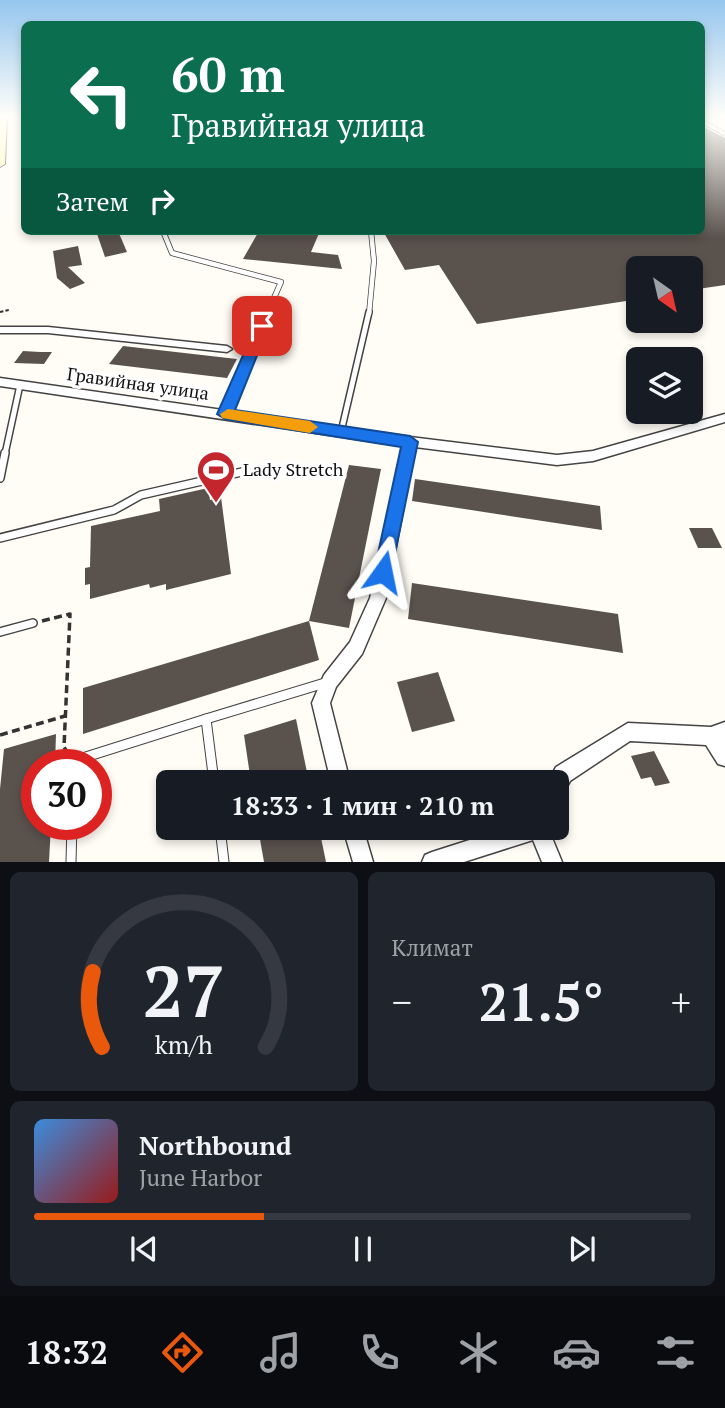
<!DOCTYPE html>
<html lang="ru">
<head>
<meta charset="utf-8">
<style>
	body { margin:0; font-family:"PT Serif",serif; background:#20242c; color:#f1f3f6; height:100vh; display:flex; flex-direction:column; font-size:26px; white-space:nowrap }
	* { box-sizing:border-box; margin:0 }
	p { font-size:23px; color:#9ea1a6 }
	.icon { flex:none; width:38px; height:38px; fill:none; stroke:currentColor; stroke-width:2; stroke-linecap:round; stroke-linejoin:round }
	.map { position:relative; height:862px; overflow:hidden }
	.details { display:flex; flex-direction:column; gap:10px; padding:10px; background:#0d0f14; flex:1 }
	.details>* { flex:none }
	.hud { position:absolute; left:21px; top:21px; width:684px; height:214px; border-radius:10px; box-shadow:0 4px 10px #0003; background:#0b6e4f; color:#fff; overflow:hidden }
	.needle { width:46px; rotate:146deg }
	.controls { position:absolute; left:626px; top:256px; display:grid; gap:14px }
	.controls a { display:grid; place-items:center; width:77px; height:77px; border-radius:10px; background:#171b24; box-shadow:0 4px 10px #0003; font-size:35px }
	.speed { position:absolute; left:21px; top:749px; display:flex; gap:14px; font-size:35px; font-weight:700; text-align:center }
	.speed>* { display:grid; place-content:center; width:91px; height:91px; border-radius:50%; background:#171b24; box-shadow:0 4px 10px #0003; line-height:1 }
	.speed .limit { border:10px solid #d22; background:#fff; color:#111 }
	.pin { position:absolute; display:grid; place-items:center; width:60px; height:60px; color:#fff; margin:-30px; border-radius:14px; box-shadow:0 4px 10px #0006 }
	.me { position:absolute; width:77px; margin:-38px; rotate:12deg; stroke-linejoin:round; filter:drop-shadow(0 0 5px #0008) }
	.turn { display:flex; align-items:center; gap:24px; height:147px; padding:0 35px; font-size:32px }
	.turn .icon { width:91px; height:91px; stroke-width:2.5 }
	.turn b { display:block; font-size:49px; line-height:60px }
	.then { display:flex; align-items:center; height:66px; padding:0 35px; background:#0003; gap:14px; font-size:26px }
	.big { font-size:52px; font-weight:600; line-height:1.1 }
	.details .card { flex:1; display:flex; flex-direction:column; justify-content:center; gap:10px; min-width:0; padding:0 24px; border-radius:10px; background:#20242c }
	.details .dial { align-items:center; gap:0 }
	.dial svg { height:182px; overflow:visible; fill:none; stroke:#363941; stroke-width:7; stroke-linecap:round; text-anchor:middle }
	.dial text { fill:#f1f3f6; stroke:none }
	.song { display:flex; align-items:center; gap:21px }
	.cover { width:84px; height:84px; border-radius:10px; background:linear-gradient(135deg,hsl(210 70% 55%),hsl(0 70% 35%)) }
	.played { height:7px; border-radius:4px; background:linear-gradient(90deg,#ea580c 35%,#363941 35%) }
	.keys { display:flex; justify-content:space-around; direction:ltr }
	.heat { display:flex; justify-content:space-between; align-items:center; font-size:38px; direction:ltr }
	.details .tiles { flex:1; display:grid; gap:10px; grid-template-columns:1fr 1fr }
	.card:last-child { grid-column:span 2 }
	.trip { position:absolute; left:156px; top:770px; width:413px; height:70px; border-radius:10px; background:#171b24; box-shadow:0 4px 10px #0003; font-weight:600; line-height:70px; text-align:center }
	.tab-bar { display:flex; height:112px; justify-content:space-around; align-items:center; background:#090b0e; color:#9ea1a6 }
	.tab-bar .icon { width:49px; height:49px }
	.tab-bar .selected { color:#ea580c }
	.tab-bar b { font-size:32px; color:#f1f3f6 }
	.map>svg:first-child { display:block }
	.building { fill:#5a524d }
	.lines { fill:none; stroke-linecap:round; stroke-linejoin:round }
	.lane-far4-casing { stroke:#444; stroke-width:5 }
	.lane-far3-casing { stroke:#444; stroke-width:6 }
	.lane-far2-casing { stroke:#444; stroke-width:8 }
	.lane-far1-casing { stroke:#444; stroke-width:10 }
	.lane-casing { stroke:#444; stroke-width:11 }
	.street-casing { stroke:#444; stroke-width:3 }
	.secondary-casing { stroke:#333; stroke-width:2 }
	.path-far1 { stroke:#333; stroke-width:2; stroke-dasharray:3.5 2; stroke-linecap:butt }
	.path { stroke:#333; stroke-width:3.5; stroke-dasharray:8 4.5; stroke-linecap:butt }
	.lane-far4 { stroke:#fff; stroke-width:3.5 }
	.lane-far3 { stroke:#fff; stroke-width:4.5 }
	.lane-far2 { stroke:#fff; stroke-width:5 }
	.lane-far1 { stroke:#fff; stroke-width:7 }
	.lane { stroke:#fff; stroke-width:9 }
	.street { fill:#fff; fill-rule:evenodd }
	.secondary { fill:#fff6b0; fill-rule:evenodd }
	.route { fill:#1a73e8; stroke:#114b97; stroke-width:2 }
	.slow { fill:#f59e0b }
	.labels { text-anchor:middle; stroke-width:7; stroke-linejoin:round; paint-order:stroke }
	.street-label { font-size:18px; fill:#111; stroke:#fff }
	.poi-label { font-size:18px; fill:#111; stroke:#fff; text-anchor:start }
</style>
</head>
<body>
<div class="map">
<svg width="725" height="862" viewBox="0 0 725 862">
	<rect width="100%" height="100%" fill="#fffdf5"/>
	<g class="building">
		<polygon points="702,126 725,138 725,285 691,290 691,268 639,268 639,299 477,324 439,265 405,270 383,231 702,231"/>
		<polygon points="96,231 118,231 127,252 105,257"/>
		<polygon points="259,231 320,231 311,252 338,255 342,269 243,259"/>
		<polygon points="78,246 82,265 68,267 85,283 70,289 57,278 53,251"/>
		<polygon points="123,346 237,359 227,378 109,364"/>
		<polygon points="23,351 40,352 52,352 44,364 14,363"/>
		<polygon points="349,465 381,469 349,628 309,621"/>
		<polygon points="415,479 600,506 602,530 412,501"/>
		<polygon points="208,488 210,500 221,497 231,574 166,590 166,584 150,588 149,584 90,599 90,584 85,585 85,568 90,567 91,526 160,511 159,499"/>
		<polygon points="689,528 712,528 722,548 698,548"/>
		<polygon points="412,583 618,614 623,653 408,619"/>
		<polygon points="309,621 319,660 83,734 83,688"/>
		<polygon points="438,672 455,721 412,732 397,682"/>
		<polygon points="296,719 309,782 251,782 244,735"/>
		<polygon points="56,734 55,765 37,765 37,824 51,824 49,862 0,862 0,789 4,749"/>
		<polygon points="654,751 670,783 655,786 651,777 641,779 631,756"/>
		<polygon points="258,828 319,828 326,862 264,862"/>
	</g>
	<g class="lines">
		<g class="lane-far4-casing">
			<polyline id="lane-far4" points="702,121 725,134"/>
		</g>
		<g class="lane-far3-casing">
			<g id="lane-far3">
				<polyline points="163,231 172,253 281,282 267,314"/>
				<polyline points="369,314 374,261 371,231"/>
			</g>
		</g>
		<g class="lane-far2-casing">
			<g id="lane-far2">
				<polyline points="225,414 268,312"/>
				<polyline points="341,432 369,312"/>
				<polyline points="5,454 20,385"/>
			</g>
		</g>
		<g class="lane-far1-casing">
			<g id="lane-far1">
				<polyline points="0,478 5,453"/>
				<polyline points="0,538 114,510 141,495 246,471"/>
				<polyline points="0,632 33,623"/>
			</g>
		</g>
		<g class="lane-casing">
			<g id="lane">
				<polyline points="73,765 73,761 206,719"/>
				<polyline points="214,782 206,719 328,682"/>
				<polyline points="220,828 224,862"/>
				<polyline points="71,862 72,824"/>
			</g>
		</g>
		<g class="street-casing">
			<g id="street">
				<polygon points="0,327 48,327 227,346 232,349 227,352 48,333 0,333"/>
				<polygon points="0,378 410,437 557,455 593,451 725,414 725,422 593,461 557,465 415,447 386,598 362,654 336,687 330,703 350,782 331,782 312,703 324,675 350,642 370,598 403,446 0,386"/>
				<polygon points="725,722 725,766 718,764 706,745 630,741 570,781 563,794 556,796 556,782 548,782 556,767 628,723 711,727"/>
				<polygon points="343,828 363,828 373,862 353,862"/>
				<polygon points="507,828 548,828 562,862 542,862 533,840 464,862 422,862 425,855 432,852"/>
			</g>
		</g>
		<g class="secondary-casing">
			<polygon id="secondary" points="0,117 7,117 5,164 0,167"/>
		</g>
		<polyline class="path-far1" points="0,312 9,310"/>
		<g class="path">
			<polyline points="42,621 70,614 64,747 67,752"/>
			<polyline points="0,735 65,716"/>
		</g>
		<use href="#lane-far4" class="lane-far4"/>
		<use href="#lane-far3" class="lane-far3"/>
		<use href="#lane-far2" class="lane-far2"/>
		<use href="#lane-far1" class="lane-far1"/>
		<use href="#lane" class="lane"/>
		<use href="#street" class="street"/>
		<use href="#secondary" class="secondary"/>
	</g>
	<linearGradient id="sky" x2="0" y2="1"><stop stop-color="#95c6ee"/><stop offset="0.49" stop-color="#fffefa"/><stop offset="1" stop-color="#fffefa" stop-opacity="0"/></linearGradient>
	<rect width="725" height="238" fill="url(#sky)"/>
	<polygon class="route" points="262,322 269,326 235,410 410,436 418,442 390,578 383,581 377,578 374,572 401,447 225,419 217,414 256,326"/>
	<polygon class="slow" points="228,409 310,421 318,427 310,433 222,418 220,414"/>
	<defs>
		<g id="stadium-pin" transform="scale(2.0125)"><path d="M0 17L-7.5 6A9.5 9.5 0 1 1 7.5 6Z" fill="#c4262e" stroke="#fff"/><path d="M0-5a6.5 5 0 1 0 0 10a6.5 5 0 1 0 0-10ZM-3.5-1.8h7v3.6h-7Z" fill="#fff"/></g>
	</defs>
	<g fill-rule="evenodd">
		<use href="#stadium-pin" x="216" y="470"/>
	</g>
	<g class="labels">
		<g class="street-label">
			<text transform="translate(138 384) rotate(8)" y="6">Гравийная улица</text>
		</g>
		<g class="poi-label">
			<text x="243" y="476">Lady Stretch</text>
		</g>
	</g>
</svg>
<div class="controls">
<a><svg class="needle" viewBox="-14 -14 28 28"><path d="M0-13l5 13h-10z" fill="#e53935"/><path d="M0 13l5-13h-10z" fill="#9ea1a6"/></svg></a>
<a><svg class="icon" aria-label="layers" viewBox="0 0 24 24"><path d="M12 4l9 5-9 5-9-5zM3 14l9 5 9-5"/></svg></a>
</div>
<div class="speed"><div class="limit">30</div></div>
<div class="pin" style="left:262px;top:326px;background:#d93025"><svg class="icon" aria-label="arrive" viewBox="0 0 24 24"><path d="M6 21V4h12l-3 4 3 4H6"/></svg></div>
<svg class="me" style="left:383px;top:572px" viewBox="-20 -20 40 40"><path d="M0-17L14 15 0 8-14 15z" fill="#1a73e8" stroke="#fff" stroke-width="4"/></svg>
<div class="trip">18:33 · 1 мин · 210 m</div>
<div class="hud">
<div class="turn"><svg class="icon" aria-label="left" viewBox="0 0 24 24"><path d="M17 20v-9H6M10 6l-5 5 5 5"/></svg><div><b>60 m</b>Гравийная улица</div></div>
<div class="then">Затем<svg class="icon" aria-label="right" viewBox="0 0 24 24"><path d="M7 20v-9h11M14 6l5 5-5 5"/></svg></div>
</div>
</div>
<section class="details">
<div class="tiles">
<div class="card dial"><svg viewBox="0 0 100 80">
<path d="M14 69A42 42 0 1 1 86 69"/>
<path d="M14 69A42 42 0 0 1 10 36" stroke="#ea580c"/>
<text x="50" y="56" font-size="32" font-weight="700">27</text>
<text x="50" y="72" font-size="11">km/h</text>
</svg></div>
<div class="card"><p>Климат</p>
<div class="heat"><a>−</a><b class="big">21.5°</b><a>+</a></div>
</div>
<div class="card">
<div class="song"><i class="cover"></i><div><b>Northbound</b><p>June Harbor</p></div></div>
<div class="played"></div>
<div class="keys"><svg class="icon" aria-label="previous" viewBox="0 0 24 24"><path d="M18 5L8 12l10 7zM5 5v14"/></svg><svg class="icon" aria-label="pause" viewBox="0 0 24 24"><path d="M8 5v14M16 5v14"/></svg><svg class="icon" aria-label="next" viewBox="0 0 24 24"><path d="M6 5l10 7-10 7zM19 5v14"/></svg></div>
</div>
</div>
</section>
<nav class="tab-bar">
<b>18:32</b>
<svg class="icon selected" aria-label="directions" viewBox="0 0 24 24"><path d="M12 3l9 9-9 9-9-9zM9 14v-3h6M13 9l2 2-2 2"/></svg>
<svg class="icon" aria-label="music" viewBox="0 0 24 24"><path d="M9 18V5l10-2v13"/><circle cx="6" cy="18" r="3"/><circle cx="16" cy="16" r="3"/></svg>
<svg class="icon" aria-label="phone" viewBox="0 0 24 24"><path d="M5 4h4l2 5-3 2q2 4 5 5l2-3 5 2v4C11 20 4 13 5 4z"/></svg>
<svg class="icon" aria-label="climate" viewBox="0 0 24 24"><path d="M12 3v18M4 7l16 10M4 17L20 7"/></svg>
<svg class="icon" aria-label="car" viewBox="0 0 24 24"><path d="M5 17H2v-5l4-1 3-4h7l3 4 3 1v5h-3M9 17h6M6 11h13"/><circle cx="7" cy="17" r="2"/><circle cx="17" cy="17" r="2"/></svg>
<svg class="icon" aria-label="filters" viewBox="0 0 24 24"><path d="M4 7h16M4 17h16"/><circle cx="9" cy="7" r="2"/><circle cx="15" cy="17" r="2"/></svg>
</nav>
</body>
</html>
